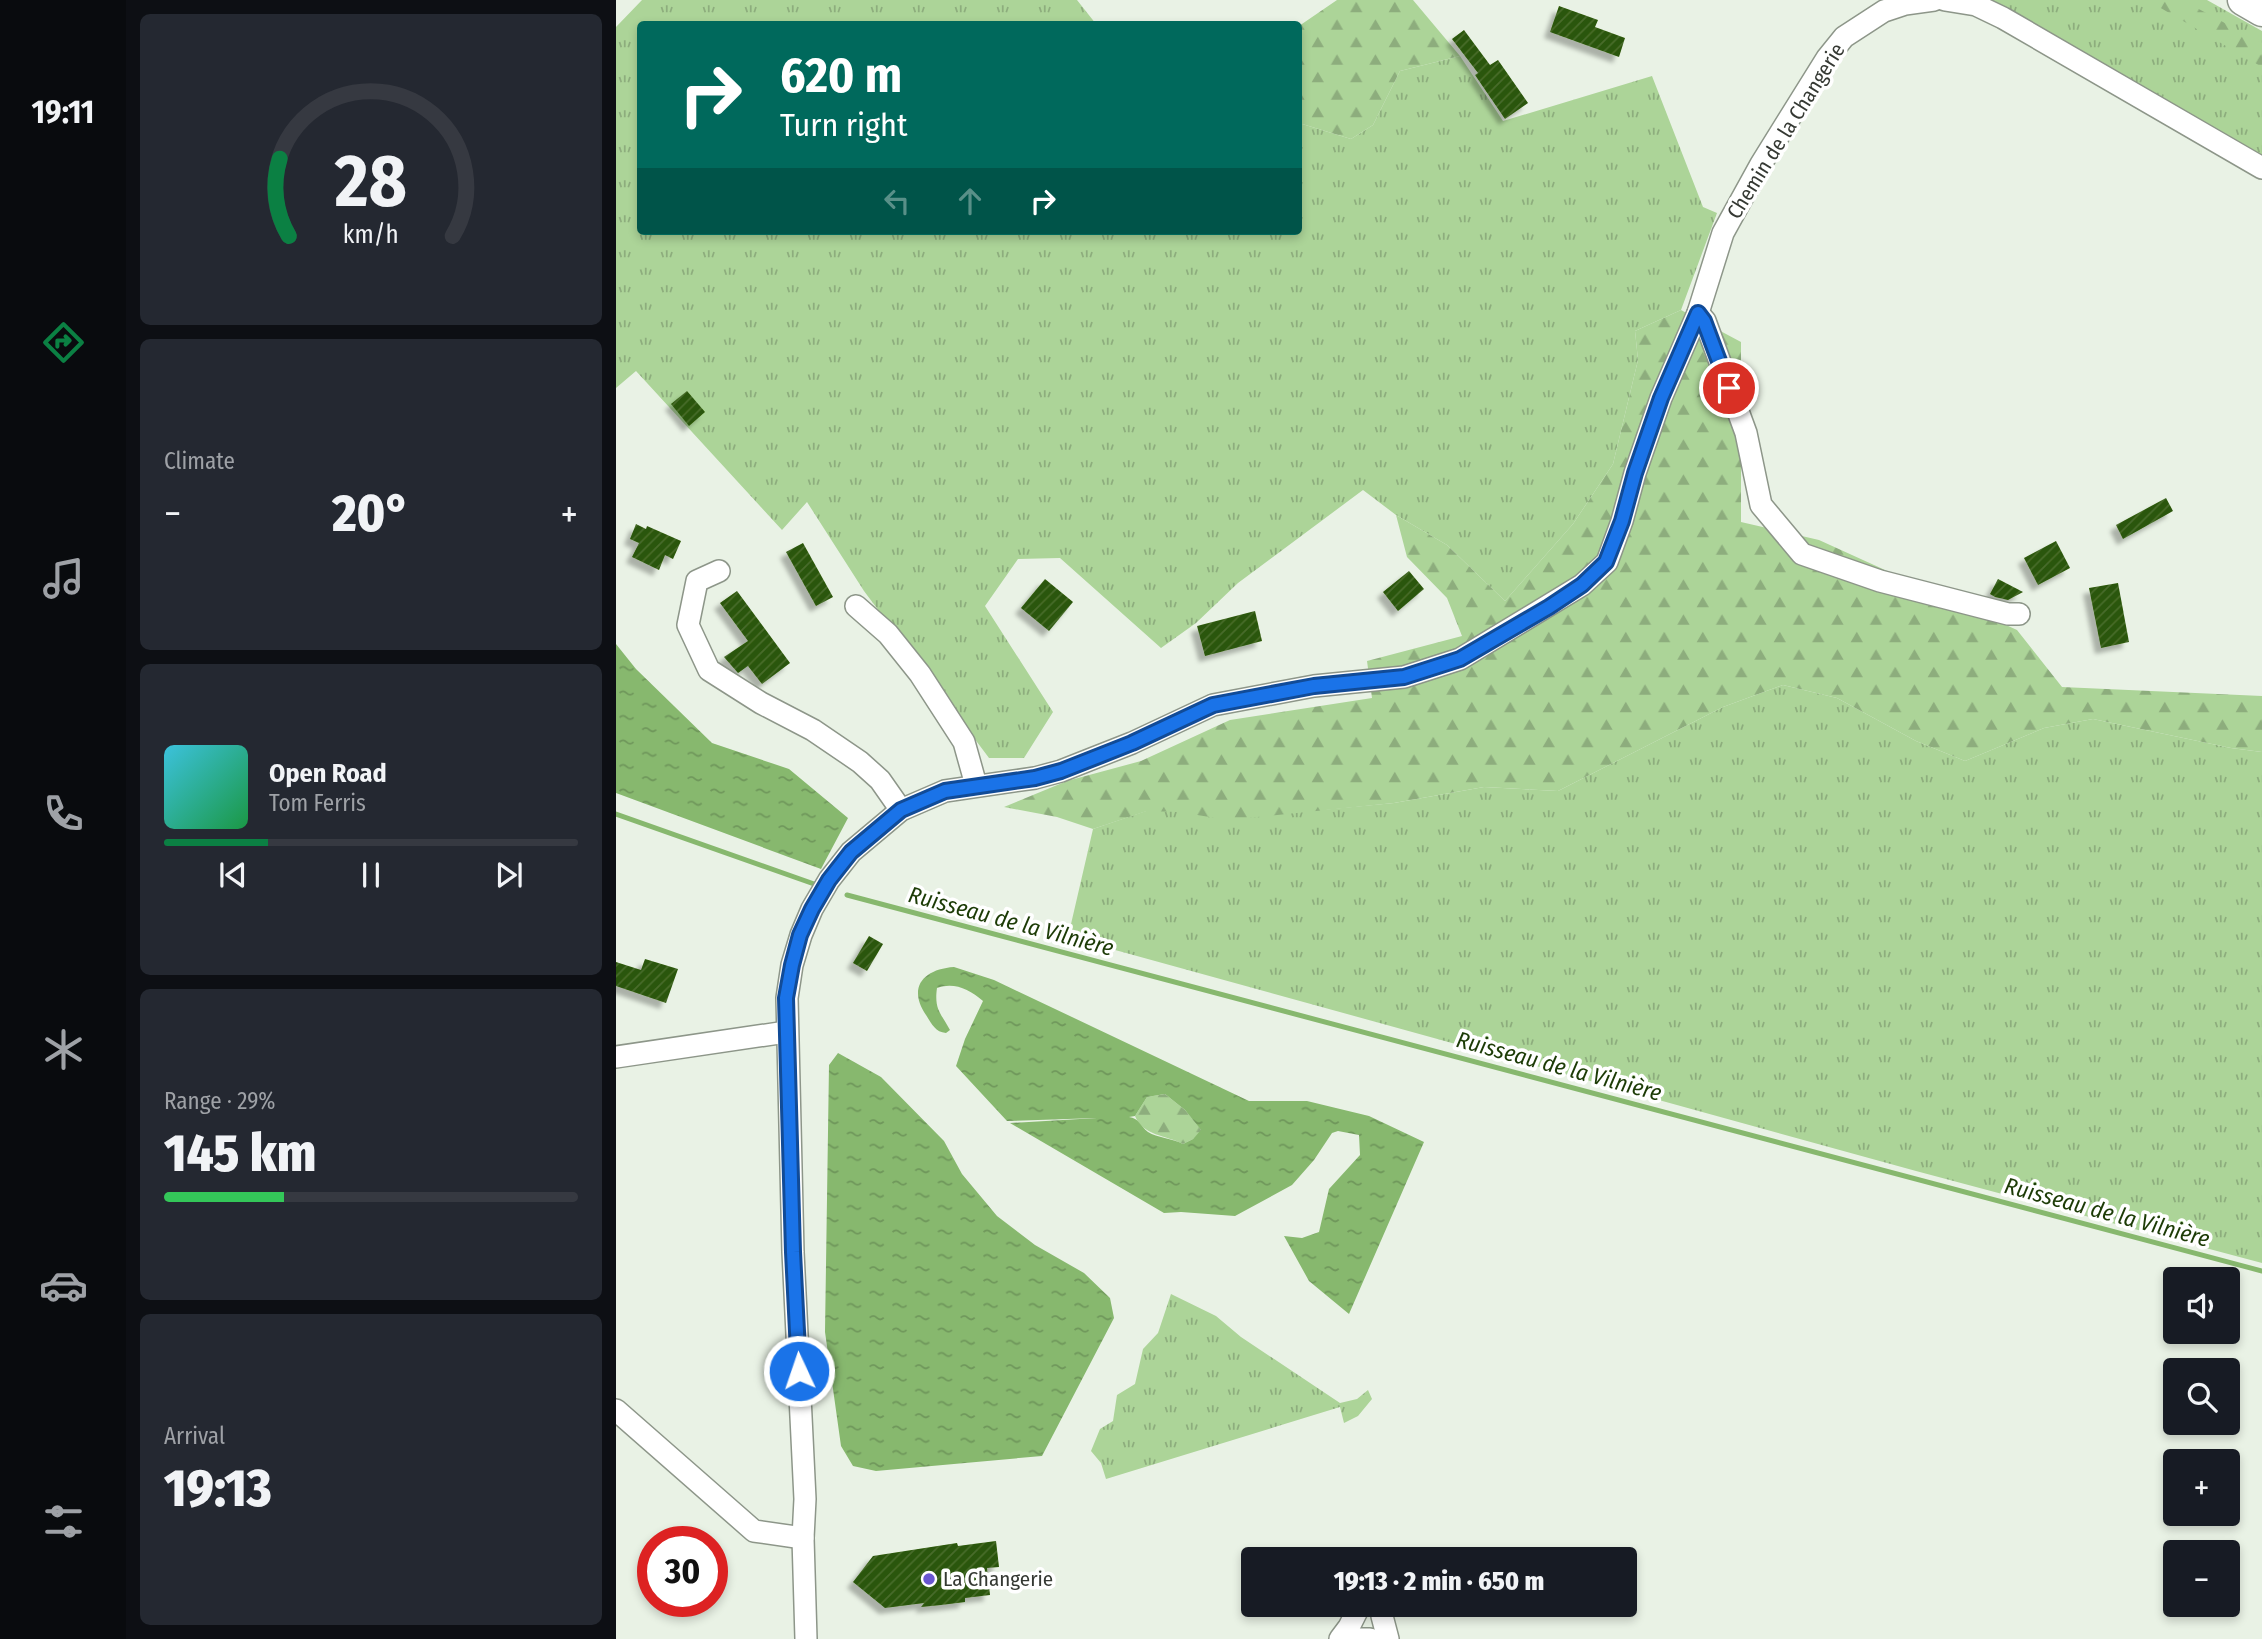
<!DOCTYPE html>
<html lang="en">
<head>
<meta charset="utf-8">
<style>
	body { margin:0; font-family:"Fira Sans Condensed",sans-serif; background:#242831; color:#f1f3f6; height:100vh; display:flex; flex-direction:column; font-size:26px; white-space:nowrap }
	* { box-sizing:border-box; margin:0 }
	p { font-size:23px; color:#9ea1a6 }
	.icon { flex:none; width:38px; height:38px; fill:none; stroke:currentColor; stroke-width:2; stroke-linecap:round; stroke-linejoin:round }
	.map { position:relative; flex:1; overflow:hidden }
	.drawer { display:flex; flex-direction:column; gap:14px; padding:14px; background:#0d0f14; width:490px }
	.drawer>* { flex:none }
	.guide { position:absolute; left:21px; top:21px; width:665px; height:214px; border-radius:7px; box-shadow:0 4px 10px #0003; background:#00695c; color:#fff; overflow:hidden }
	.buttons { position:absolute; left:1547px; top:1267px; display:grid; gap:14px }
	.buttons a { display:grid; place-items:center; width:77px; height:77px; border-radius:7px; background:#171b24; box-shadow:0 4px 10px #0003; font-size:35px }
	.speed { position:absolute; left:21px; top:1526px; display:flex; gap:14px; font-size:35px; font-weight:700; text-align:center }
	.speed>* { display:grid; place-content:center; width:91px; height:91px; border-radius:50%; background:#171b24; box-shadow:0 4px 10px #0003; line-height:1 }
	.speed .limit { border:10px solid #d22; background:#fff; color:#111 }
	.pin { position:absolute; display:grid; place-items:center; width:60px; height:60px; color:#fff; margin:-30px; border:4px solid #fff; border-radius:50%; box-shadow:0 2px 7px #0007 }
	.me { position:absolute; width:77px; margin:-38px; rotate:357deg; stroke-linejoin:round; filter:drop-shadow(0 0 5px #0008) }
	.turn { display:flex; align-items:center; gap:24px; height:147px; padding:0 28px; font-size:32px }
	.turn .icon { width:91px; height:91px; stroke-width:2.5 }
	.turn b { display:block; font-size:49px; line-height:60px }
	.lanes { display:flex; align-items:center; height:66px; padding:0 28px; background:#0003; justify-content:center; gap:35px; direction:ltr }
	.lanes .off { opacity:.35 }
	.big { font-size:52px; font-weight:800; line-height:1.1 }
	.drawer .widget { flex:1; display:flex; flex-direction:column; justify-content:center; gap:10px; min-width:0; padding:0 24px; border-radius:10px; background:#242831 }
	.drawer .dial { align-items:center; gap:0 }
	.dial svg { height:182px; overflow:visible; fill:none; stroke:#363941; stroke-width:7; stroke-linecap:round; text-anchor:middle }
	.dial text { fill:#f1f3f6; stroke:none }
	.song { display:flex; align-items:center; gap:21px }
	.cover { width:84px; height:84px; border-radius:10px; background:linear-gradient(135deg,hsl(190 70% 55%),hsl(140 70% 35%)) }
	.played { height:7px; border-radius:4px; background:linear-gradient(90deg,#0b8043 25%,#363941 25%) }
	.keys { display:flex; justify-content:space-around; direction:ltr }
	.heat { display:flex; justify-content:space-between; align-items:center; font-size:38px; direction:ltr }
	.charge { height:10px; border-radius:5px; background:linear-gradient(90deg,#34c759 29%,#363941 0) }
	.trip { position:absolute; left:625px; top:1547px; width:396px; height:70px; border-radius:7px; background:#171b24; box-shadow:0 4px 10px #0003; font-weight:800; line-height:70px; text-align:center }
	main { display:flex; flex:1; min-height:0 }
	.tab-bar { display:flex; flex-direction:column; width:126px; justify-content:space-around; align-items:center; background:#090b0e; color:#9ea1a6 }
	.tab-bar .icon { width:49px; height:49px }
	.tab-bar .on { color:#0b8043 }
	.tab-bar b { font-size:32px; color:#f1f3f6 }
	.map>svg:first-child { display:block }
	.grass { fill:url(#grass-tufts) }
	.forest { fill:url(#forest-firs) }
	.water { fill:url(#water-ripples); fill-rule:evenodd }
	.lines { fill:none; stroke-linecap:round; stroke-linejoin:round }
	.stream { stroke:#87b86e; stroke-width:5 }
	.building { fill:url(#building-hatch); filter:url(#shadow) }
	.minor-casing { stroke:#8d9689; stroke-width:24 }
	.highway-casing { stroke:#8d9689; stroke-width:33 }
	.minor { stroke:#fff; stroke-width:21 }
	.highway { stroke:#fff; stroke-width:30 }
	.route-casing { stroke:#114b97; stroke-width:18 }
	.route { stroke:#1a73e8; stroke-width:12 }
	.poi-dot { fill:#6956d0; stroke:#fff; stroke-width:2.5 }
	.labels { text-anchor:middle; stroke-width:7; stroke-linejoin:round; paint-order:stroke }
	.street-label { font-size:21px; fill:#353933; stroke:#fff }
	.poi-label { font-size:21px; fill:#353933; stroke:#fff; text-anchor:start }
	.water-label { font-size:23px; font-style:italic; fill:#1c3b06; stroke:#fff }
</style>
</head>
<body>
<main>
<nav class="tab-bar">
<b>19:11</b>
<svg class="icon on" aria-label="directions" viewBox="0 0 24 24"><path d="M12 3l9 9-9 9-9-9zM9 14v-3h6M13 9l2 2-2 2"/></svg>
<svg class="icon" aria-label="music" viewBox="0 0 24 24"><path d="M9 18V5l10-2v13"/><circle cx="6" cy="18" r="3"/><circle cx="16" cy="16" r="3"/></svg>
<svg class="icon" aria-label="phone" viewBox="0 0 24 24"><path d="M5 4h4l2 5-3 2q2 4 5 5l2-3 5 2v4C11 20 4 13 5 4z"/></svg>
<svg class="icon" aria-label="climate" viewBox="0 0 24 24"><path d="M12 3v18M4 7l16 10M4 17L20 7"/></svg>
<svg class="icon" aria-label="car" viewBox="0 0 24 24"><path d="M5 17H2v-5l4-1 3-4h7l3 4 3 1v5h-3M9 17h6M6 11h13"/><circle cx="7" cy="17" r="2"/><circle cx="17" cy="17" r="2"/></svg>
<svg class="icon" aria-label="filters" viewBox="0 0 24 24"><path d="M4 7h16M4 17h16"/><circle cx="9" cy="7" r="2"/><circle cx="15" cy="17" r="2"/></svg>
</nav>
<section class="drawer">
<div class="widget dial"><svg viewBox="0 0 100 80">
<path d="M14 69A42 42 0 1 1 86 69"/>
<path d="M14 69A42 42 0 0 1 10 35" stroke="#0b8043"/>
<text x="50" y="56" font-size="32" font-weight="700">28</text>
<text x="50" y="72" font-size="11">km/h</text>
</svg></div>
<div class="widget"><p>Climate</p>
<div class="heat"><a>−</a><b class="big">20°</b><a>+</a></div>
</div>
<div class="widget">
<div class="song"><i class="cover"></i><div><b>Open Road</b><p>Tom Ferris</p></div></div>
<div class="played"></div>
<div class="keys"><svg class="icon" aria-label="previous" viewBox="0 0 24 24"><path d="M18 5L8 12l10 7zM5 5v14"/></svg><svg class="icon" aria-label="pause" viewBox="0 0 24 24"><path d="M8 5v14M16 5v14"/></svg><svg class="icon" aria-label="next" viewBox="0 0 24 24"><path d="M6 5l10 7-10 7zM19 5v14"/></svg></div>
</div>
<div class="widget"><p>Range · 29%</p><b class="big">145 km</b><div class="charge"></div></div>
<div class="widget"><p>Arrival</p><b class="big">19:13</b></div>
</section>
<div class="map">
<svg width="1646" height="1639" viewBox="0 0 1646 1639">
	<defs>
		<pattern id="grass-tufts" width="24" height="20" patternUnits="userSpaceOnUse" patternTransform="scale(1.75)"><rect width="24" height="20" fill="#acd498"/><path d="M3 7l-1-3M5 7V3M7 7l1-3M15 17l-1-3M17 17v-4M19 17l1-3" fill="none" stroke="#8dad7d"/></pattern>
		<pattern id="forest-firs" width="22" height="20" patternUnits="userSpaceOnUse" patternTransform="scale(1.75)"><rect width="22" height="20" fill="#acd498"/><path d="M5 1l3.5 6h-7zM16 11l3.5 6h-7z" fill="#8dad7d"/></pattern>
		<pattern id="water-ripples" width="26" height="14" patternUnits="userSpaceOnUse" patternTransform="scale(1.75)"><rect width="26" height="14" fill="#87b86e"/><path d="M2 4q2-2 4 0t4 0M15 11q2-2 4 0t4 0" fill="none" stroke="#6f975b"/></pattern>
		<pattern id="building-hatch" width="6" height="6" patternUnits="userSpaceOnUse" patternTransform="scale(1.75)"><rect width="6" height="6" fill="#2a5607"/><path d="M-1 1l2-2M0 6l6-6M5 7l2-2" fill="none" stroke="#486c2c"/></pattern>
		<filter id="shadow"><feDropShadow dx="-6" dy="6" stdDeviation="2" flood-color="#0004"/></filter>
	</defs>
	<rect width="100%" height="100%" fill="#e9f2e5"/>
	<g class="grass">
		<polygon points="26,0 461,0 480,24 24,24 24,231 682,231 683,123 735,139 757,125 784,71 844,56 887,121 1036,76 1087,207 1101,213 1065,310 1019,331 1022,360 997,464 957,524 889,601 831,545 780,515 747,490 622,583 580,623 545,648 444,558 402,559 369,606 437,712 408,758 373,758 248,591 191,502 166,530 20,371 0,388 0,27"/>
		<polygon points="1356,0 1591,0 1646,31 1646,159"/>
		<polygon points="1167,685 1221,698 1300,741 1349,761 1428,728 1477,719 1615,748 1646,752 1646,1263 1300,1171 452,937 477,829 530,811 705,810 778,803 868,787 942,791 1107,707"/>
		<polygon points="555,1294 600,1316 625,1337 724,1403 741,1399 752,1390 756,1399 742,1416 728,1423 724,1407 490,1479 485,1463 475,1451 484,1429 497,1421 501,1395 519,1384 527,1349 542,1333"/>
	</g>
	<g class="forest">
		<polygon points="721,0 797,0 844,56 784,71 757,125 735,139 683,123 683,26"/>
		<polygon points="1531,0 1566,0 1646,43 1646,67"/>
		<polygon points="1065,310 1125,342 1125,522 1203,540 1401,630 1446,687 1646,696 1646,752 1615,748 1477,719 1428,728 1349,761 1300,741 1221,698 1167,685 1107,707 942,791 868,787 778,803 612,820 563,812 531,811 477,829 441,817 388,807 451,781 525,761 614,720 756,698 751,661 846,636 831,598 791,557 780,515 831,545 889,601 957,524 997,464 1022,360 1019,331"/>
		<path d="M 549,1094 L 569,1110 L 586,1131 L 577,1139 L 567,1144 C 550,1135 527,1136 519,1116 L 531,1097 Z"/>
	</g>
	<g class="water">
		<polygon points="0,644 20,669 96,743 173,769 232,818 205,869 0,793"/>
		<path d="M 338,967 L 378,980 L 633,1101 L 691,1101 L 753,1116 L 808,1142 L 733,1314 L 693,1281 L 668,1236 L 686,1238 L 703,1232 L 713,1189 L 744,1155 L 743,1135 L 722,1131 L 716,1133 L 698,1160 L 676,1185 L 619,1216 L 565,1212 L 548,1213 L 394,1123 L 481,1118 L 391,1121 L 340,1066 L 349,1039 L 367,1001 C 353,989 338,982 321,988 C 318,1010 325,1013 334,1030 L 330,1033 C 319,1032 316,1024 310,1015 C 291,987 308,969 338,967 ZM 549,1094 L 569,1110 L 585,1130 L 577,1139 L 567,1144 C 556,1138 541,1138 532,1132 C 524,1126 523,1118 513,1117 L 519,1116 L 531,1097 Z"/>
		<polygon points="222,1053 265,1077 328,1141 346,1174 381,1216 419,1245 468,1273 494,1298 498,1318 426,1456 260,1471 237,1466 225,1446 209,1332 213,1065"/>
	</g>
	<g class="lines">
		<g class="stream">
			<polyline points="0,814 201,885"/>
			<polyline points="231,895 1646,1271"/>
		</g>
	</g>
	<g class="building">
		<polygon points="943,6 982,20 979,27 1009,38 1003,57 934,32"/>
		<polygon points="848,30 874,65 882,60 912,103 889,119 859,75 862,73 836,39"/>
		<polygon points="71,391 89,412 73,426 55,404"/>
		<polygon points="1550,498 1557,511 1507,539 1500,525"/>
		<polygon points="20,524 30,529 31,526 65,541 57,559 49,555 43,570 16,557 23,543 14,539"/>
		<polygon points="1440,541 1454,568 1422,585 1408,558"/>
		<polygon points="187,543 217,597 200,606 170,552"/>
		<polygon points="793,571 808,589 782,611 767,592"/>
		<polygon points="429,579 457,602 433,631 405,608"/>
		<polygon points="1382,579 1407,592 1392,600 1379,597 1374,594"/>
		<polygon points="1502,583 1513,642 1485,648 1473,588"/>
		<polygon points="121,591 174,663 146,684 132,666 122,673 108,657 132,641 104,603"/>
		<polygon points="639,611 646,641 589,656 581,626"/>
		<polygon points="253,936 267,944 251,971 237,963"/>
		<polygon points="29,959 62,969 50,1003 0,986 0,962 25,970"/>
		<polygon points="380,1541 383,1567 371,1568 374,1595 349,1598 349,1602 325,1605 305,1607 308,1603 269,1608 237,1582 257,1556 341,1543 342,1546"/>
	</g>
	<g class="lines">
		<g class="minor-casing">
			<g id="minor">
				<polyline points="1329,0 1360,5 1387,18 1646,168"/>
				<polyline points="1082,313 1089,321 1130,433 1145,505 1186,554 1264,581 1392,614 1403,614"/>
				<polyline points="103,571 81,581 72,625 93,670 145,703 197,730 244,762 264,780 285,810"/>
				<polyline points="240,606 272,634 304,674 348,742 360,785"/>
				<polyline points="0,1057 170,1032"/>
				<polyline points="0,1410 138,1531 187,1538"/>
				<polyline points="766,1605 766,1616 772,1639"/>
				<polyline points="190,1639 187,1538 189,1499 177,1252 171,998 176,965 185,935 196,909 213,880 235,852 285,810 329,791 419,778 445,771 516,743 597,705 698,686 788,677 844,659 966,585 991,562 1006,521 1019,473 1045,398 1082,313 1107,233 1145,164 1211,58 1228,37 1268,11 1289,4 1318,0"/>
				<polyline points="724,1639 733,1627 744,1605"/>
				<polyline points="732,1639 754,1639"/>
			</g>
		</g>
		<g class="highway-casing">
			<polyline id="highway" points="1627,0 1646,11"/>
		</g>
		<use href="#minor" class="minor"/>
		<use href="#highway" class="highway"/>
	</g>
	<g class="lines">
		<g class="route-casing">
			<polyline id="route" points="183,1371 177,1252 170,998 176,965 184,935 196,909 213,880 235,852 285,810 329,791 419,778 445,771 516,743 597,705 698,686 788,677 844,659 933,607 966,585 990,562 1006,521 1019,473 1045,398 1082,313 1088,321 1113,388"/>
		</g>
		<use href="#route" class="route"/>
	</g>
	<circle class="poi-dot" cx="313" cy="1579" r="7"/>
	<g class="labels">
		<g class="street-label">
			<text transform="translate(1170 131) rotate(-58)" y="7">Chemin de la Changerie</text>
		</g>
		<g class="poi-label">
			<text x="327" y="1586">La Changerie</text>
		</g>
		<g class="water-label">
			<text transform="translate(395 921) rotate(15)" y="8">Ruisseau de la Vilnière</text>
			<text transform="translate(943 1066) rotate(15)" y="8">Ruisseau de la Vilnière</text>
			<text transform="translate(1491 1212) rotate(15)" y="8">Ruisseau de la Vilnière</text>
		</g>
	</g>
</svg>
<div class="buttons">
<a><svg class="icon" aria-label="sound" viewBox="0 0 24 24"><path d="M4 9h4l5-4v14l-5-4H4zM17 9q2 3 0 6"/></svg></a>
<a><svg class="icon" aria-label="search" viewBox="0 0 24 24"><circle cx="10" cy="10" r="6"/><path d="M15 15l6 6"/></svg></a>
<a>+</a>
<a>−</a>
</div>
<div class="speed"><div class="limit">30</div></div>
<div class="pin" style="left:1113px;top:388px;background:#d93025"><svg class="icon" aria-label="arrive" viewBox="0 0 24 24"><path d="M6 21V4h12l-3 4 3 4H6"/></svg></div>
<svg class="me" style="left:183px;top:1371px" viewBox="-20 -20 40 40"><circle r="17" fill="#1a73e8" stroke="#fff" stroke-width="3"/><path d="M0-11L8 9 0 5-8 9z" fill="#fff"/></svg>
<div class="trip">19:13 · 2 min · 650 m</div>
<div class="guide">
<div class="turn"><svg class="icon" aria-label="right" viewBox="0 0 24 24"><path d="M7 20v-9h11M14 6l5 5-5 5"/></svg><div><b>620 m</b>Turn right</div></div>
<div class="lanes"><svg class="icon off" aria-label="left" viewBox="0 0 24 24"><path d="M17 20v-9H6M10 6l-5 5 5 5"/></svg><svg class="icon off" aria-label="ahead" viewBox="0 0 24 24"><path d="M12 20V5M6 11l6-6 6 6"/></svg><svg class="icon" aria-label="right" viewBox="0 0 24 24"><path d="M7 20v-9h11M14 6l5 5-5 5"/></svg></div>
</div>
</div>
</main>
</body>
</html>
